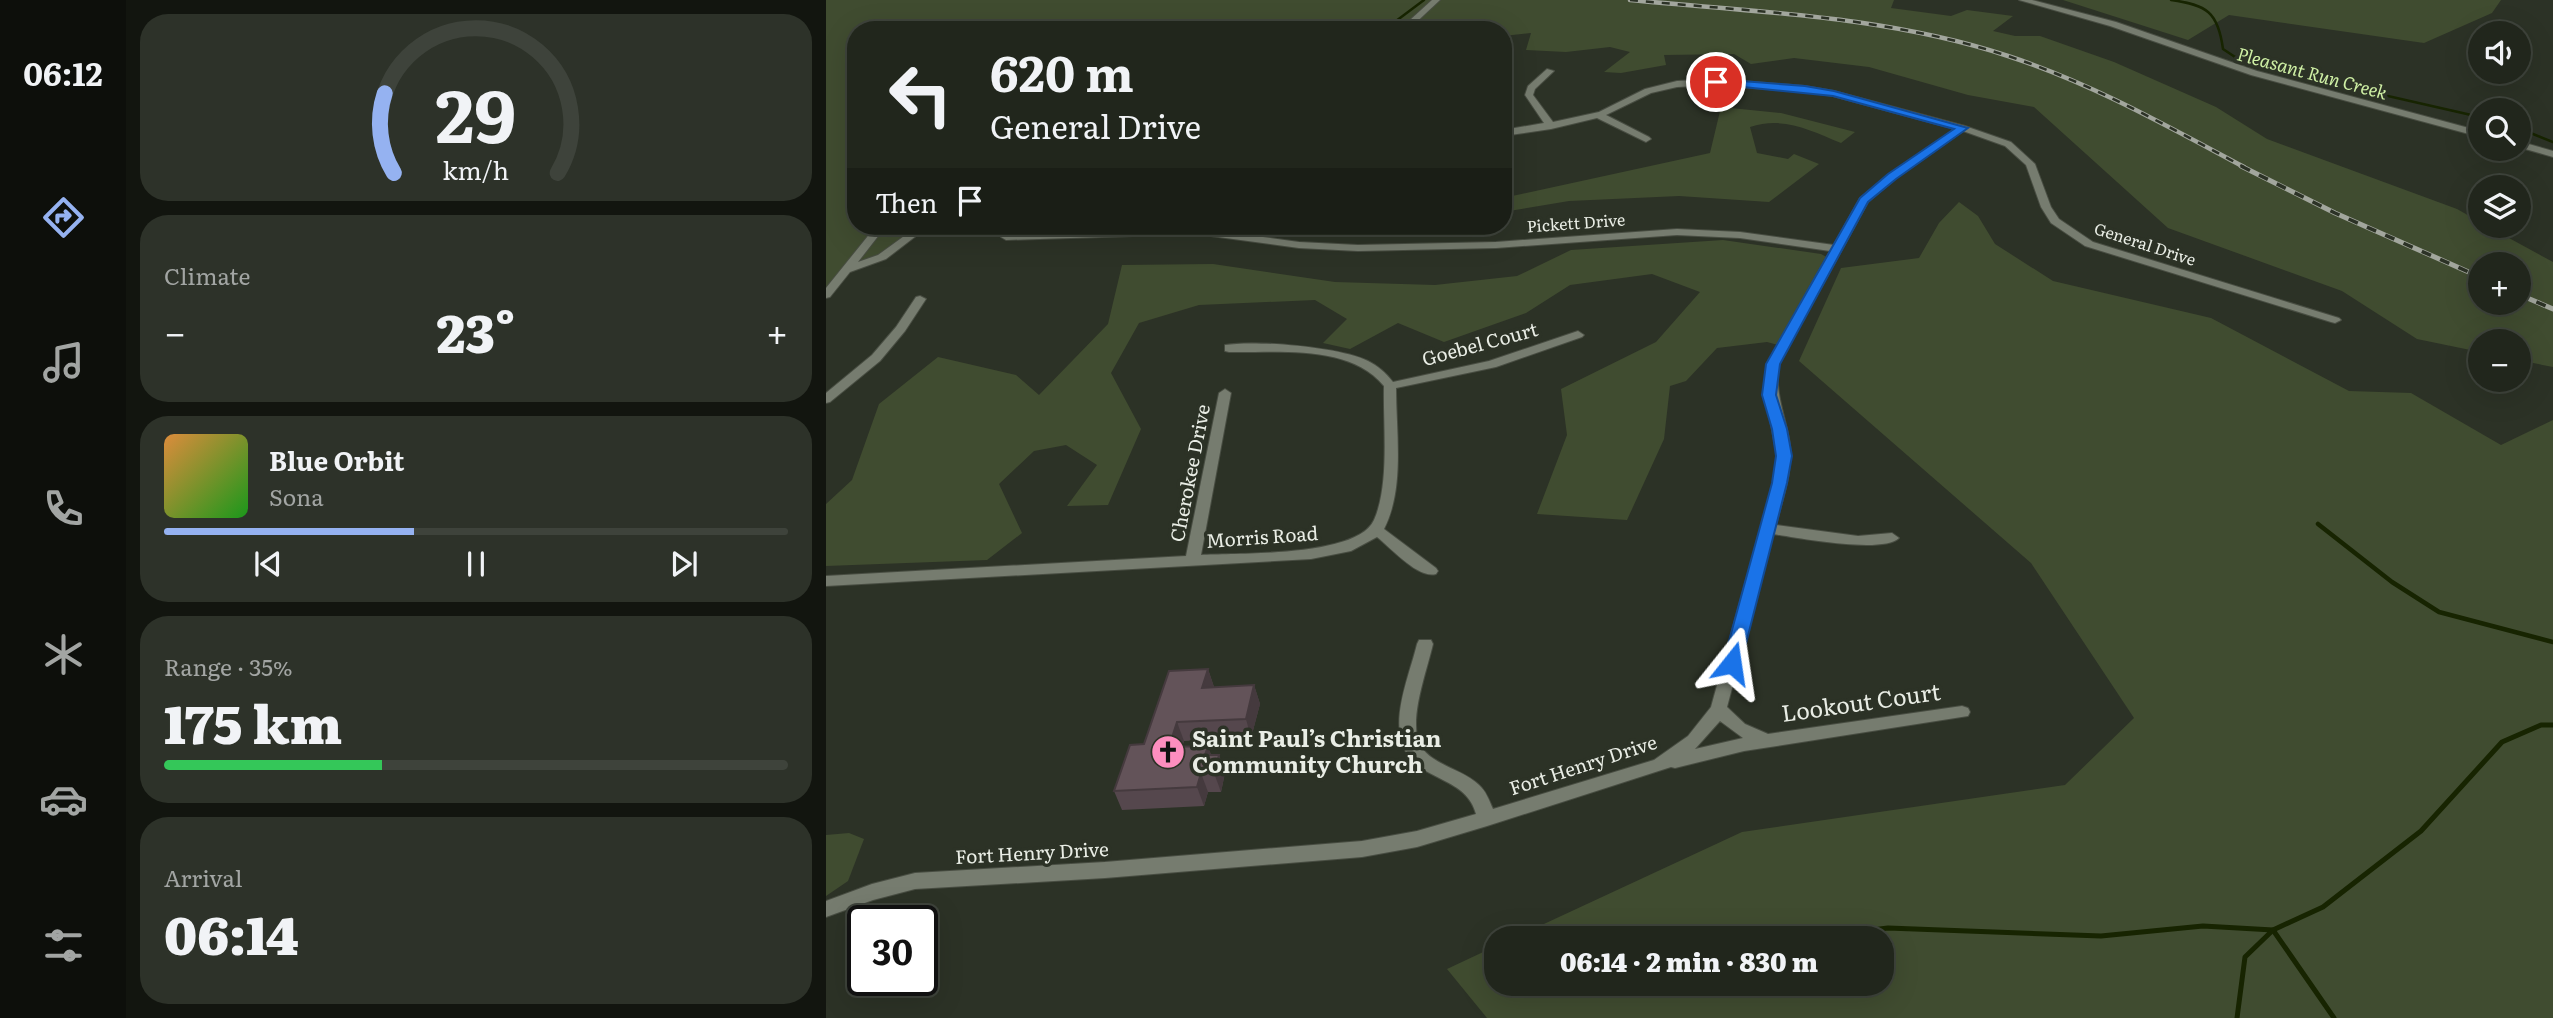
<!DOCTYPE html>
<html lang="en">
<head>
<meta charset="utf-8">
<style>
	body { margin:0; font-family:Literata,serif; background:#2d3229; color:#f1f3f6; height:100vh; display:flex; flex-direction:column; font-size:26px; white-space:nowrap }
	* { box-sizing:border-box; margin:0 }
	p { font-size:23px; color:#a2a5a3 }
	.icon { flex:none; width:38px; height:38px; fill:none; stroke:currentColor; stroke-width:2; stroke-linecap:round; stroke-linejoin:round }
	.map { position:relative; flex:1; overflow:hidden }
	.panel { display:flex; flex-direction:column; gap:14px; padding:14px; background:#12150f; width:700px }
	.panel>* { flex:none }
	.guide { position:absolute; left:21px; top:21px; width:665px; height:214px; border-radius:28px; box-shadow:0 7px 28px #0002,0 0 0 2px #3e433b; background:#21261c; color:#f1f3f6; overflow:hidden }
	.buttons { position:absolute; left:1642px; top:21px; display:grid; gap:14px }
	.buttons a { display:grid; place-items:center; width:63px; height:63px; border-radius:50%; background:#21261c; box-shadow:0 7px 28px #0002,0 0 0 2px #3e433b; font-size:35px }
	.speed { position:absolute; left:21px; top:905px; display:flex; gap:14px; font-size:35px; font-weight:700; text-align:center }
	.speed>* { display:grid; place-content:center; width:91px; height:91px; border-radius:50%; background:#21261c; box-shadow:0 7px 28px #0002,0 0 0 2px #3e433b; line-height:1 }
	.speed .limit { border:4px solid #111; border-radius:10px; background:#fff; color:#111 }
	.pin { position:absolute; display:grid; place-items:center; width:60px; height:60px; color:#fff; margin:-30px; border:4px solid #fff; border-radius:50%; box-shadow:0 2px 7px #0007 }
	.me { position:absolute; width:77px; margin:-38px; rotate:15deg; stroke-linejoin:round; filter:drop-shadow(0 0 5px #0008) }
	.turn { display:flex; align-items:center; gap:24px; height:147px; padding:0 28px; font-size:32px }
	.turn .icon { width:91px; height:91px; stroke-width:2.5 }
	.turn b { display:block; font-size:49px; line-height:60px }
	.then { display:flex; align-items:center; height:66px; padding:0 28px; background:#0003; gap:14px; font-size:26px }
	.big { font-size:52px; font-weight:800; line-height:1.1 }
	.panel .tile { flex:1; display:flex; flex-direction:column; justify-content:center; gap:10px; min-width:0; padding:0 24px; border-radius:28px; background:#2d3229 }
	.panel .dial { align-items:center; gap:0 }
	.dial svg { height:182px; overflow:visible; fill:none; stroke:#3e433b; stroke-width:7; stroke-linecap:round; text-anchor:middle }
	.dial text { fill:#f1f3f6; stroke:none }
	.song { display:flex; align-items:center; gap:21px }
	.cover { width:84px; height:84px; border-radius:10px; background:linear-gradient(135deg,hsl(30 70% 55%),hsl(120 70% 35%)) }
	.played { height:7px; border-radius:4px; background:linear-gradient(90deg,#95b2f1 40%,#3e433b 40%) }
	.keys { display:flex; justify-content:space-around; direction:ltr }
	.heat { display:flex; justify-content:space-between; align-items:center; font-size:38px; direction:ltr }
	.charge { height:10px; border-radius:5px; background:linear-gradient(90deg,#34c759 35%,#3e433b 0) }
	.trip { position:absolute; left:658px; top:926px; width:410px; height:70px; border-radius:28px; background:#21261c; box-shadow:0 7px 28px #0002,0 0 0 2px #3e433b; font-weight:800; line-height:70px; text-align:center }
	main { display:flex; flex:1; min-height:0 }
	.menu { display:flex; flex-direction:column; width:126px; justify-content:space-around; align-items:center; background:#0d0f0b; color:#a2a5a3 }
	.menu .icon { width:49px; height:49px }
	.menu .current { color:#95b2f1 }
	.menu b { font-size:32px; color:#f1f3f6 }
	.map>svg:first-child { display:block }
	.green { fill:#404c30; fill-rule:evenodd }
	.lines { fill:none; stroke-linecap:round; stroke-linejoin:round }
	.stream-far2 { stroke:#172401; stroke-width:2.5 }
	.stream-far1 { stroke:#172401; stroke-width:4.5 }
	.stream { stroke:#172401; stroke-width:5 }
	.minor-casing { stroke:#484d42; stroke-width:2 }
	.minor { fill:#767c6f; fill-rule:evenodd }
	.rail-far1-casing { stroke:#a2a69d; stroke-width:4.5 }
	.rail-casing { stroke:#a2a69d; stroke-width:5 }
	.rail-far1 { stroke:#2c3226; stroke-width:2.5; stroke-dasharray:8; stroke-linecap:butt }
	.rail { stroke:#2c3226; stroke-width:3.5; stroke-dasharray:10; stroke-linecap:butt }
	.wall { fill:#55474d }
	.shaded-wall { fill:#453a3e }
	.building { fill:#635359; stroke:#453a3e; stroke-width:2 }
	.route { fill:#1a73e8; stroke:#114b97; stroke-width:2 }
	.labels { text-anchor:middle; stroke-width:7; stroke-linejoin:round; paint-order:stroke }
	.far-street-label { font-size:16px; fill:#e9ede5; stroke:#2c3226 }
	.far-water-label { font-size:18px; font-style:italic; fill:#cff0a5; stroke:#2c3226 }
	.street-label { font-size:19px; fill:#e9ede5; stroke:#2c3226 }
	.near-street-label { font-size:23px; fill:#e9ede5; stroke:#2c3226 }
	.near-poi-label { font-size:23px; font-weight:bold; fill:#e9ede5; stroke:#2c3226; text-anchor:start }
</style>
</head>
<body>
<main>
<nav class="menu">
<b>06:12</b>
<svg class="icon current" aria-label="directions" viewBox="0 0 24 24"><path d="M12 3l9 9-9 9-9-9zM9 14v-3h6M13 9l2 2-2 2"/></svg>
<svg class="icon" aria-label="music" viewBox="0 0 24 24"><path d="M9 18V5l10-2v13"/><circle cx="6" cy="18" r="3"/><circle cx="16" cy="16" r="3"/></svg>
<svg class="icon" aria-label="phone" viewBox="0 0 24 24"><path d="M5 4h4l2 5-3 2q2 4 5 5l2-3 5 2v4C11 20 4 13 5 4z"/></svg>
<svg class="icon" aria-label="climate" viewBox="0 0 24 24"><path d="M12 3v18M4 7l16 10M4 17L20 7"/></svg>
<svg class="icon" aria-label="car" viewBox="0 0 24 24"><path d="M5 17H2v-5l4-1 3-4h7l3 4 3 1v5h-3M9 17h6M6 11h13"/><circle cx="7" cy="17" r="2"/><circle cx="17" cy="17" r="2"/></svg>
<svg class="icon" aria-label="filters" viewBox="0 0 24 24"><path d="M4 7h16M4 17h16"/><circle cx="9" cy="7" r="2"/><circle cx="15" cy="17" r="2"/></svg>
</nav>
<section class="panel">
<div class="tile dial"><svg viewBox="0 0 100 80">
<path d="M14 69A42 42 0 1 1 86 69"/>
<path d="M14 69A42 42 0 0 1 10 34" stroke="#95b2f1"/>
<text x="50" y="56" font-size="32" font-weight="700">29</text>
<text x="50" y="72" font-size="11">km/h</text>
</svg></div>
<div class="tile"><p>Climate</p>
<div class="heat"><a>−</a><b class="big">23°</b><a>+</a></div>
</div>
<div class="tile">
<div class="song"><i class="cover"></i><div><b>Blue Orbit</b><p>Sona</p></div></div>
<div class="played"></div>
<div class="keys"><svg class="icon" aria-label="previous" viewBox="0 0 24 24"><path d="M18 5L8 12l10 7zM5 5v14"/></svg><svg class="icon" aria-label="pause" viewBox="0 0 24 24"><path d="M8 5v14M16 5v14"/></svg><svg class="icon" aria-label="next" viewBox="0 0 24 24"><path d="M6 5l10 7-10 7zM19 5v14"/></svg></div>
</div>
<div class="tile"><p>Range · 35%</p><b class="big">175 km</b><div class="charge"></div></div>
<div class="tile"><p>Arrival</p><b class="big">06:14</b></div>
</section>
<div class="map">
<svg width="1727" height="1018" viewBox="0 0 1727 1018">
	<rect width="100%" height="100%" fill="#2c3226"/>
	<g class="green">
		<path d="M 0,0 L 1068,0 L 1065,8 L 1125,16 L 1141,10 L 1187,16 L 1167,31 L 1189,36 L 1214,36 L 1288,62 L 1390,107 L 1441,139 L 1631,209 L 1654,222 L 1654,226 L 1661,226 L 1727,262 L 1727,367 L 1692,360 L 1692,341 L 1654,341 L 1654,352 L 1591,339 L 1516,291 L 1342,228 L 1208,107 L 1142,95 L 1043,67 L 968,58 L 925,64 L 908,54 L 838,55 L 840,65 L 795,73 L 778,72 L 804,52 L 784,47 L 740,52 L 700,50 L 705,33 L 677,36 L 677,30 L 30,30 L 30,226 L 98,226 L 56,257 L 20,270 L 0,295 ZM 1654,264 L 1692,264 L 1692,303 L 1654,303 Z"/>
		<polygon points="1237,0 1675,0 1666,13 1598,43 1403,15 1362,40"/>
		<path d="M 895,107 L 955,113 L 1029,132 L 1015,143 C 984,130 957,116 924,127 L 931,153 L 962,159 L 968,154 L 993,164 L 943,202 L 853,196 L 743,201 L 677,212 L 677,198 L 884,153 Z"/>
		<polygon points="1133,202 1152,216 1169,244 1227,281 1385,318 1523,391 1585,393 1675,445 1727,420 1727,1018 661,1018 621,969 670,946 670,984 1055,984 1055,938 688,938 916,832 1239,785 1308,718 1205,563 973,361 1015,268 1093,258 1113,223"/>
		<polygon points="897,240 995,254 1006,260 956,346 941,342 891,348 860,381 844,386 838,439 801,520 711,514 741,435 735,389 830,342 874,292 826,274 744,285 700,313 618,342 572,323 524,349 497,343 521,319 489,300 373,305 313,323 285,373 315,429 282,505 241,506 271,465 240,445 208,451 173,484 196,533 161,560 0,566 0,504 26,480 53,404 112,357 190,375 213,395 282,324 296,265 387,264 509,282 609,285 691,276 745,250"/>
		<polygon points="23,833 38,839 22,881 0,896 0,835"/>
	</g>
	<g class="lines">
		<g class="stream-far2">
			<path d="M 1345,0 C 1381,5 1392,12 1397,49 L 1409,57 L 1457,72 L 1654,117"/>
			<polyline points="558,30 598,0"/>
			<polyline points="1692,128 1727,142"/>
		</g>
		<polyline class="stream-far1" points="1492,524 1566,582 1613,612 1727,642"/>
		<g class="stream">
			<polyline points="980,938 1062,928 1275,936 1377,926 1447,930 1508,1018"/>
			<polyline points="717,987 731,984"/>
			<polyline points="1411,1018 1419,957 1447,930 1497,907 1595,831 1676,742 1715,725 1727,725"/>
		</g>
		<g class="minor-casing">
			<g id="minor">
				<polygon points="606,0 614,0 582,30 573,30"/>
				<polygon points="1193,0 1206,0 1290,22 1431,71 1654,131 1654,137 1425,75 1284,26"/>
				<path d="M 721,69 L 728,71 L 709,89 L 707,95 L 727,122 L 773,112 L 819,89 L 851,81 L 890,79 L 979,86 L 1008,91 L 1139,126 L 1185,142 L 1209,164 L 1225,207 L 1233,219 L 1267,242 L 1513,318 L 1515,320 L 1509,323 L 1505,322 L 1259,246 L 1225,223 L 1215,207 L 1200,165 L 1179,146 L 1137,131 L 1069,179 L 1042,202 L 953,364 C 948,394 960,416 964,445 C 967,472 956,500 950,525 L 1032,536 L 1066,533 L 1073,538 C 1057,554 972,538 947,534 L 901,707 L 919,724 L 942,734 L 1136,706 L 1142,708 L 1144,712 L 1142,716 L 918,751 L 849,768 L 845,767 L 661,826 L 591,847 L 536,857 L 279,878 L 89,889 L 47,900 L 0,917 L 0,901 L 46,884 L 89,873 L 279,862 L 536,841 L 591,831 L 650,814 C 645,796 633,788 617,780 C 606,774 593,769 585,759 C 559,729 583,678 591,644 L 593,640 L 605,640 L 607,644 C 601,670 586,710 591,736 C 596,764 635,767 653,785 C 660,791 663,800 667,809 L 828,760 L 862,736 L 885,707 L 947,483 L 951,456 L 938,389 L 941,364 L 1004,251 L 914,238 L 851,235 L 670,248 L 532,251 L 473,248 L 370,234 L 180,240 L 175,237 L 180,234 L 370,228 L 473,242 L 532,245 L 670,242 L 851,229 L 914,232 L 1008,245 L 1034,198 L 1063,175 L 1129,129 L 1007,96 L 979,92 L 890,85 L 851,87 L 825,93 L 780,115 L 823,137 L 825,139 L 820,142 L 771,118 L 725,129 L 677,136 L 677,130 L 718,123 L 699,95 L 702,86 ZM 894,721 L 917,738 L 869,749 Z"/>
				<polygon points="1692,141 1727,151 1727,157 1692,147"/>
				<polygon points="50,226 60,226 32,262 52,255 92,226 103,226 60,259 24,272 4,297 0,298 0,288"/>
				<polygon points="94,296 100,299 79,331 54,361 4,402 0,403 0,393 46,355 70,327 90,297"/>
				<path d="M 752,331 L 758,335 L 756,337 L 670,367 L 570,388 C 570,433 579,488 558,529 L 610,568 L 612,571 L 610,574 C 592,579 565,548 551,537 L 525,551 L 485,559 L 0,586 L 0,576 L 360,556 L 393,393 L 399,389 L 405,393 L 375,555 C 412,553 532,557 548,520 C 564,484 557,426 558,386 C 523,344 453,353 403,352 L 399,351 L 399,345 C 429,340 514,347 542,361 C 552,366 559,372 567,382 L 663,361 Z"/>
			</g>
		</g>
		<use href="#minor" class="minor"/>
		<g class="rail-far1-casing">
			<path id="rail-far1" d="M 804,0 C 930,12 1061,16 1182,56 C 1265,83 1341,126 1418,167"/>
		</g>
		<g class="rail-casing">
			<g id="rail">
				<polyline points="1415,166 1509,213 1654,277"/>
				<polyline points="1692,294 1727,309"/>
			</g>
		</g>
		<use href="#rail-far1" class="rail-far1"/>
		<use href="#rail" class="rail"/>
	</g>
	<polygon class="wall" points="382,669 388,687 428,685 434,704 425,738 358,741 356,747 382,746 385,755 393,755 399,773 395,792 382,792 378,806 296,810 288,791"/>
	<g class="shaded-wall">
		<polygon points="382,669 388,687 376,688"/>
		<polygon points="428,685 434,704 425,738 420,719"/>
		<polygon points="351,722 358,741 350,766 343,747"/>
		<polygon points="382,746 388,764 386,774 379,755"/>
		<polygon points="393,755 399,773 395,792 388,773"/>
		<polygon points="375,773 382,792 378,806 371,787"/>
	</g>
	<polygon class="building" points="382,669 376,688 428,685 420,719 351,722 343,747 382,746 379,755 393,755 388,773 375,773 371,787 288,791 304,745 318,744 343,671"/>
	<polygon class="route" points="890,79 979,86 1008,91 1142,128 1070,179 1042,202 954,364 950,395 961,429 966,456 961,483 915,663 912,667 899,667 897,663 946,483 950,456 946,429 936,395 940,364 1034,198 1062,174 1128,129 1007,96 887,84 887,80"/>
	<defs>
		<g id="church-disc" transform="scale(1.75)"><circle r="9.5" fill="#fd8ebf" stroke="#2c3226"/><path d="M-1.2-6h2.4v3.5h3.3v2.4h-3.3V6h-2.4V-.1h-3.3v-2.4h3.3Z" fill="#111"/></g>
	</defs>
	<g fill-rule="evenodd">
		<use href="#church-disc" x="342" y="752"/>
	</g>
	<g class="labels">
		<g class="far-street-label">
			<text transform="translate(750 223) rotate(-4)" y="6">Pickett Drive</text>
			<text transform="translate(1319 244) rotate(18)" y="6">General Drive</text>
		</g>
		<g class="far-water-label">
			<text transform="translate(1486 74) rotate(15)" y="6">Pleasant Run Creek</text>
		</g>
		<g class="street-label">
			<text transform="translate(654 344) rotate(-15)" y="7">Goebel Court</text>
			<text transform="translate(364 473) rotate(-79)" y="7">Cherokee Drive</text>
			<text transform="translate(436 537) rotate(-4)" y="7">Morris Road</text>
			<text transform="translate(757 765) rotate(-18)" y="7">Fort Henry Drive</text>
			<text transform="translate(206 853) rotate(-3)" y="7">Fort Henry Drive</text>
		</g>
		<g class="near-street-label">
			<text transform="translate(1035 703) rotate(-8)" y="8">Lookout Court</text>
		</g>
		<g class="near-poi-label">
			<text x="366" y="747">Saint Paul’s Christian<tspan x="366" dy="26">Community Church</tspan></text>
		</g>
	</g>
</svg>
<div class="buttons">
<a><svg class="icon" aria-label="sound" viewBox="0 0 24 24"><path d="M4 9h4l5-4v14l-5-4H4zM17 9q2 3 0 6"/></svg></a>
<a><svg class="icon" aria-label="search" viewBox="0 0 24 24"><circle cx="10" cy="10" r="6"/><path d="M15 15l6 6"/></svg></a>
<a><svg class="icon" aria-label="layers" viewBox="0 0 24 24"><path d="M12 4l9 5-9 5-9-5zM3 14l9 5 9-5"/></svg></a>
<a>+</a>
<a>−</a>
</div>
<div class="speed"><div class="limit">30</div></div>
<div class="pin" style="left:890px;top:82px;background:#d93025"><svg class="icon" aria-label="arrive" viewBox="0 0 24 24"><path d="M6 21V4h12l-3 4 3 4H6"/></svg></div>
<svg class="me" style="left:906px;top:663px" viewBox="-20 -20 40 40"><path d="M0-17L14 15 0 8-14 15z" fill="#1a73e8" stroke="#fff" stroke-width="4"/></svg>
<div class="trip">06:14 · 2 min · 830 m</div>
<div class="guide">
<div class="turn"><svg class="icon" aria-label="left" viewBox="0 0 24 24"><path d="M17 20v-9H6M10 6l-5 5 5 5"/></svg><div><b>620 m</b>General Drive</div></div>
<div class="then">Then<svg class="icon" aria-label="arrive" viewBox="0 0 24 24"><path d="M6 21V4h12l-3 4 3 4H6"/></svg></div>
</div>
</div>
</main>
</body>
</html>
